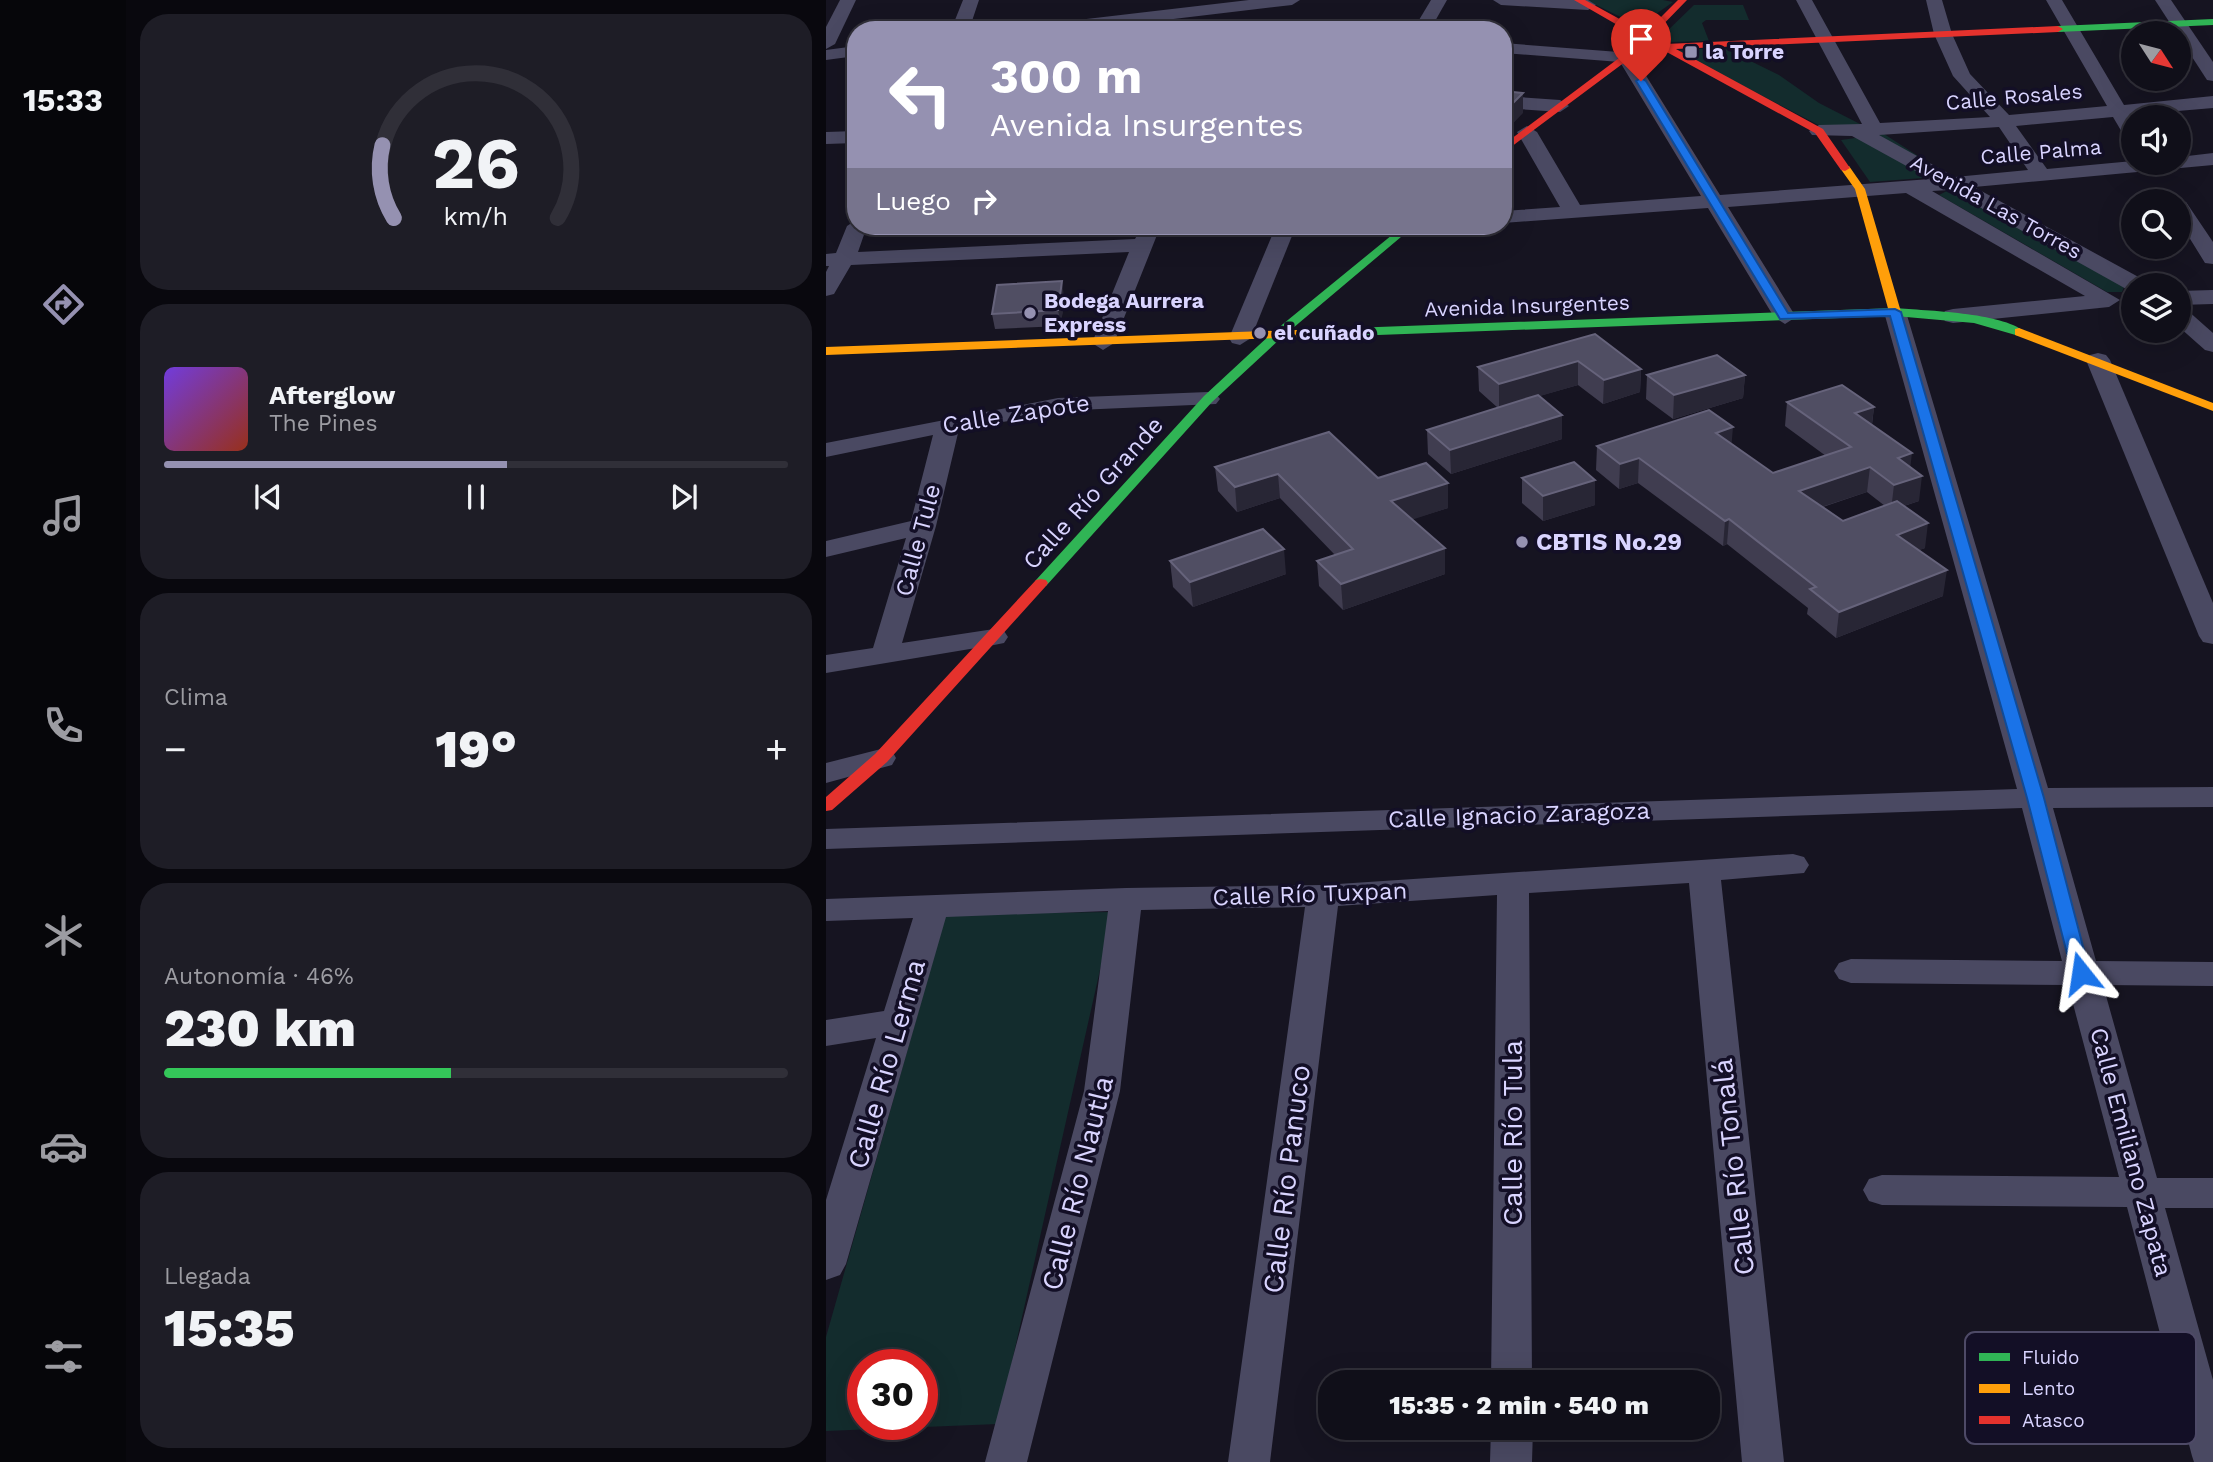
<!DOCTYPE html>
<html lang="es">
<head>
<meta charset="utf-8">
<style>
	body { margin:0; font-family:"Work Sans",sans-serif; background:#1e1d26; color:#f1f3f6; height:100vh; display:flex; flex-direction:column; font-size:26px; white-space:nowrap }
	* { box-sizing:border-box; margin:0 }
	p { font-size:23px; color:#9c9ca2 }
	.icon { flex:none; width:38px; height:38px; fill:none; stroke:currentColor; stroke-width:2; stroke-linecap:round; stroke-linejoin:round }
	.map { position:relative; flex:1; overflow:hidden }
	.drawer { display:flex; flex-direction:column; gap:14px; padding:14px; background:#09080e; width:700px }
	.drawer>* { flex:none }
	.hud { position:absolute; left:21px; top:21px; width:665px; height:214px; border-radius:28px; box-shadow:0 7px 28px #0002,0 0 0 2px #302f38; background:#9591b1; color:#fff; overflow:hidden }
	.needle { width:46px; rotate:126deg }
	.fabs { position:absolute; left:1295px; top:21px; display:grid; gap:14px }
	.fabs a { display:grid; place-items:center; width:70px; height:70px; border-radius:50%; background:#100f19; box-shadow:0 7px 28px #0002,0 0 0 2px #302f38; font-size:35px }
	.speed { position:absolute; left:21px; top:1349px; display:flex; gap:14px; font-size:35px; font-weight:700; text-align:center }
	.speed>* { display:grid; place-content:center; width:91px; height:91px; border-radius:50%; background:#100f19; box-shadow:0 7px 28px #0002,0 0 0 2px #302f38; line-height:1 }
	.speed .limit { border:10px solid #d22; background:#fff; color:#111 }
	.pin { position:absolute; display:grid; place-items:center; width:60px; height:60px; color:#fff; margin:-72px -30px; border-radius:50% 50% 50% 0; rotate:-45deg; box-shadow:0 0 7px #0007 }
	.pin .icon { rotate:45deg }
	.me { position:absolute; width:77px; margin:-38px; rotate:345deg; stroke-linejoin:round; filter:drop-shadow(0 0 5px #0008) }
	.turn { display:flex; align-items:center; gap:24px; height:147px; padding:0 28px; font-size:32px }
	.turn .icon { width:91px; height:91px; stroke-width:2.5 }
	.turn b { display:block; font-size:49px; line-height:60px }
	.then { display:flex; align-items:center; height:66px; padding:0 28px; background:#0003; gap:14px; font-size:26px }
	.big { font-size:52px; font-weight:800; line-height:1.1 }
	.drawer .widget { flex:1; display:flex; flex-direction:column; justify-content:center; gap:10px; min-width:0; padding:0 24px; border-radius:28px; background:#1e1d26 }
	.drawer .dial { align-items:center; gap:0 }
	.dial svg { height:182px; overflow:visible; fill:none; stroke:#302f38; stroke-width:7; stroke-linecap:round; text-anchor:middle }
	.dial text { fill:#f1f3f6; stroke:none }
	.song { display:flex; align-items:center; gap:21px }
	.cover { width:84px; height:84px; border-radius:10px; background:linear-gradient(135deg,hsl(260 70% 55%),hsl(10 70% 35%)) }
	.played { height:7px; border-radius:4px; background:linear-gradient(90deg,#9591b1 55%,#302f38 55%) }
	.keys { display:flex; justify-content:space-around; direction:ltr }
	.heat { display:flex; justify-content:space-between; align-items:center; font-size:38px; direction:ltr }
	.charge { height:10px; border-radius:5px; background:linear-gradient(90deg,#34c759 46%,#302f38 0) }
	.trip { position:absolute; left:492px; top:1370px; width:402px; height:70px; border-radius:28px; background:#100f19; box-shadow:0 7px 28px #0002,0 0 0 2px #302f38; font-weight:800; line-height:70px; text-align:center }
	main { display:flex; flex:1; min-height:0 }
	.tabs { display:flex; flex-direction:column; width:126px; justify-content:space-around; align-items:center; background:#06060a; color:#9c9ca2 }
	.tabs .icon { width:49px; height:49px }
	.tabs .current { color:#9591b1 }
	.tabs b { font-size:32px; color:#f1f3f6 }
	.map>svg:first-child { display:block }
	.green { fill:#132c2d; fill-rule:evenodd }
	.lines { fill:none; stroke-linecap:round; stroke-linejoin:round }
	.street { fill:#4a4962; fill-rule:evenodd }
	.fast { fill:#30b455; fill-rule:evenodd }
	.slow { fill:#ff9f0a; fill-rule:evenodd }
	.jam { fill:#e5322d; fill-rule:evenodd }
	.wall { fill:#403d50; fill-rule:evenodd }
	.shaded-wall { fill:#282635 }
	.building { fill:#504e63; stroke:#66637b; stroke-width:2 }
	.route { fill:#1a73e8; stroke:#114b97; stroke-width:2 }
	.poi-dot { fill:#9591b1; stroke:#130f26; stroke-width:2.5 }
	.labels { text-anchor:middle; stroke-width:7; stroke-linejoin:round; paint-order:stroke }
	.far-poi-label { font-size:21px; font-weight:bold; fill:#d9d4ff; stroke:#130f26; text-anchor:start }
	.far-street-label { font-size:21px; fill:#d9d4ff; stroke:#130f26 }
	.street-label { font-size:24px; fill:#d9d4ff; stroke:#130f26 }
	.poi-label { font-size:24px; font-weight:bold; fill:#d9d4ff; stroke:#130f26; text-anchor:start }
	.near-street-label { font-size:28px; fill:#d9d4ff; stroke:#130f26 }
	.key { fill:#130f26; stroke:#4e4a67; stroke-width:2 }
	.key-label { font-size:19px; fill:#d9d4ff }
</style>
</head>
<body>
<main>
<nav class="tabs">
<b>15:33</b>
<svg class="icon current" aria-label="directions" viewBox="0 0 24 24"><path d="M12 3l9 9-9 9-9-9zM9 14v-3h6M13 9l2 2-2 2"/></svg>
<svg class="icon" aria-label="music" viewBox="0 0 24 24"><path d="M9 18V5l10-2v13"/><circle cx="6" cy="18" r="3"/><circle cx="16" cy="16" r="3"/></svg>
<svg class="icon" aria-label="phone" viewBox="0 0 24 24"><path d="M5 4h4l2 5-3 2q2 4 5 5l2-3 5 2v4C11 20 4 13 5 4z"/></svg>
<svg class="icon" aria-label="climate" viewBox="0 0 24 24"><path d="M12 3v18M4 7l16 10M4 17L20 7"/></svg>
<svg class="icon" aria-label="car" viewBox="0 0 24 24"><path d="M5 17H2v-5l4-1 3-4h7l3 4 3 1v5h-3M9 17h6M6 11h13"/><circle cx="7" cy="17" r="2"/><circle cx="17" cy="17" r="2"/></svg>
<svg class="icon" aria-label="filters" viewBox="0 0 24 24"><path d="M4 7h16M4 17h16"/><circle cx="9" cy="7" r="2"/><circle cx="15" cy="17" r="2"/></svg>
</nav>
<section class="drawer">
<div class="widget dial"><svg viewBox="0 0 100 80">
<path d="M14 69A42 42 0 1 1 86 69"/>
<path d="M14 69A42 42 0 0 1 9 37" stroke="#9591b1"/>
<text x="50" y="56" font-size="32" font-weight="700">26</text>
<text x="50" y="72" font-size="11">km/h</text>
</svg></div>
<div class="widget">
<div class="song"><i class="cover"></i><div><b>Afterglow</b><p>The Pines</p></div></div>
<div class="played"></div>
<div class="keys"><svg class="icon" aria-label="previous" viewBox="0 0 24 24"><path d="M18 5L8 12l10 7zM5 5v14"/></svg><svg class="icon" aria-label="pause" viewBox="0 0 24 24"><path d="M8 5v14M16 5v14"/></svg><svg class="icon" aria-label="next" viewBox="0 0 24 24"><path d="M6 5l10 7-10 7zM19 5v14"/></svg></div>
</div>
<div class="widget"><p>Clima</p>
<div class="heat"><a>−</a><b class="big">19°</b><a>+</a></div>
</div>
<div class="widget"><p>Autonomía · 46%</p><b class="big">230 km</b><div class="charge"></div></div>
<div class="widget"><p>Llegada</p><b class="big">15:35</b></div>
</section>
<div class="map">
<svg width="1387" height="1462" viewBox="0 0 1387 1462">
	<rect width="100%" height="100%" fill="#161421"/>
	<g class="green">
		<polygon points="760,0 837,0 847,2 813,26"/>
		<polygon points="868,5 917,5 923,20 880,20 876,23 883,41 845,42 834,38"/>
		<polygon points="896,47 953,75 993,103 1036,125 1000,129 850,51"/>
		<polygon points="1058,134 1123,176 1044,182 1015,140"/>
		<polygon points="1121,191 1134,194 1298,287 1296,292 1281,292 1113,195"/>
		<path d="M 287,912 L 172,1424 L 0,1431 L 0,1337 L 120,914 ZM 37,1365 L 96,1365 L 96,1424 L 37,1424 Z"/>
	</g>
	<g class="lines">
		<g class="street">
			<polygon points="14,0 30,0 9,44 0,49 0,27"/>
			<polygon points="137,0 153,0 143,30 125,30"/>
			<polygon points="423,0 474,0 466,5 255,30 201,30 209,25"/>
			<polygon points="605,0 621,0 604,30 587,30"/>
			<polygon points="667,0 762,0 770,5 762,10 675,5"/>
			<path d="M 970,0 L 986,0 L 1054,123 L 1164,117 L 1127,76 L 1108,34 L 1100,0 L 1116,0 L 1126,34 L 1144,74 L 1183,115 L 1281,106 L 1220,0 L 1236,0 L 1298,105 L 1387,96 L 1387,108 L 1305,115 L 1307,141 L 1300,139 L 1287,117 L 1190,126 L 1221,169 L 1307,161 L 1353,163 L 1353,157 L 1387,153 L 1387,165 L 1148,187 L 1318,280 L 1321,285 L 1307,285 L 1307,291 L 1302,290 L 1123,190 L 1106,191 L 1294,300 L 1283,307 L 1127,323 L 1119,321 L 1116,316 L 1119,311 L 1127,309 L 1259,296 L 1080,193 L 902,207 L 970,317 L 959,324 L 948,317 L 882,208 L 677,223 L 677,211 L 734,207 L 691,132 L 701,126 L 711,132 L 754,205 L 875,196 L 794,62 L 677,53 L 677,43 L 806,53 L 894,195 L 1104,179 L 1026,136 L 986,135 L 983,131 L 993,125 L 1036,124 ZM 1173,127 L 1202,170 L 1129,177 L 1053,135 Z"/>
			<polygon points="1329,0 1345,0 1387,62 1387,81 1381,80"/>
			<polygon points="30,46 30,56 0,60 0,50"/>
			<polygon points="677,96 734,100 743,106 734,112 677,108"/>
			<polygon points="30,131 30,143 0,144 0,132"/>
			<polygon points="1353,200 1360,202 1387,242 1387,264 1379,263 1353,221 1353,201 1348,201"/>
			<polygon points="30,220 30,226 41,226 32,252 309,239 316,226 330,226 333,230 288,343 277,350 266,343 303,252 25,265 8,294 0,296 0,272 3,266 0,266 0,254 10,253 21,226"/>
			<polygon points="450,226 470,226 425,338 414,345 406,343 403,338"/>
			<polygon points="1387,290 1387,304 1353,305 1353,291"/>
			<polygon points="1069,305 1080,312 1222,788 1387,787 1387,807 1227,808 1270,961 1387,962 1387,986 1277,985 1331,1178 1387,1178 1387,1208 1339,1208 1387,1380 1387,1462 1368,1462 1366,1456 1301,1207 1056,1205 1043,1201 1037,1190 1043,1179 1056,1175 1293,1177 1242,985 1025,983 1013,979 1008,971 1013,963 1025,959 1236,961 1196,808 0,849 0,829 1191,789 1058,312"/>
			<polygon points="1353,308 1361,310 1387,333 1387,352 1379,350 1353,327"/>
			<polygon points="1272,353 1280,355 1284,360 1387,603 1387,644 1377,642 1373,636 1260,360 1264,355"/>
			<polygon points="382,392 390,394 394,399 390,404 251,410 133,429 110,526 76,643 168,629 178,631 182,637 178,643 168,645 0,673 0,655 47,648 80,538 0,557 0,541 85,521 107,435 0,457 0,443 232,398"/>
			<polygon points="55,749 66,751 70,758 66,765 0,783 0,763"/>
			<polygon points="967,854 978,857 983,865 978,873 895,880 958,1462 916,1462 863,883 703,893 706,1382 665,1382 671,895 512,906 444,1462 402,1462 479,907 315,910 294,1091 201,1462 159,1462 258,1091 282,911 120,917 20,1264 14,1275 0,1280 0,1200 50,1038 0,1046 0,1020 58,1011 87,918 0,921 0,899 300,888 497,885"/>
			<polygon points="665,1428 707,1428 706,1462 664,1462"/>
		</g>
		<g class="fast">
			<polygon points="1387,19 1387,25 1232,32 1227,29 1232,26"/>
			<polygon points="577,226 588,226 454,339 386,402 220,586 210,586 208,583 210,580 378,396 446,333"/>
			<path d="M 1069,308 C 1101,311 1175,312 1199,332 L 1193,336 L 1148,323 L 1069,316 L 525,336 L 519,332 L 525,328 Z"/>
		</g>
		<g class="slow">
			<polygon points="1015,166 1023,166 1039,189 1075,312 1073,315 1069,316 1063,312 1029,189 1014,168"/>
			<polygon points="525,328 531,332 529,335 0,355 0,347"/>
			<polygon points="1193,328 1387,403 1387,411 1189,335 1189,329"/>
		</g>
		<g class="jam">
			<path d="M 748,0 L 759,0 L 819,33 L 852,0 L 861,0 L 826,36 L 840,44 L 1232,26 L 1237,29 L 1232,32 L 850,49 L 997,129 L 1024,168 L 1019,171 L 1015,170 L 989,133 L 837,50 L 803,59 L 677,153 L 677,145 L 797,55 L 814,38 ZM 821,41 L 830,46 L 811,51 Z"/>
			<polygon points="215,579 220,580 222,583 220,586 61,762 6,810 0,811 0,797 49,754 210,580"/>
		</g>
	</g>
	<g class="wall">
		<polygon points="238,297 235,326 169,329 166,314"/>
		<polygon points="769,334 815,369 814,392 777,404 752,385 713,396 736,415 736,439 625,474 602,454 601,430 672,408 653,391 652,367"/>
		<polygon points="821,375 919,375 917,398 847,419 820,399"/>
		<path d="M 961,402 L 1048,407 L 1046,425 L 1084,467 L 1093,501 L 1078,506 L 1099,548 L 1093,550 L 1117,596 L 1010,638 L 981,614 L 982,608 L 901,544 L 897,546 L 812,483 L 793,489 L 770,470 L 771,446 L 906,444 L 947,473 L 1000,456 L 959,426 ZM 1041,492 L 1059,506 L 1017,521 L 997,507 Z"/>
		<polygon points="389,467 622,483 622,508 586,519 619,548 619,574 517,610 493,586 491,561 509,555 454,498 411,512 392,491"/>
		<polygon points="696,478 769,480 769,505 717,521 696,503"/>
		<polygon points="344,561 460,574 367,607 347,587"/>
	</g>
	<g class="shaded-wall">
		<polygon points="697,93 697,113 677,134 677,113"/>
		<polygon points="236,281 238,297 235,326 232,310"/>
		<polygon points="752,361 752,385 673,408 673,384"/>
		<polygon points="815,369 814,392 777,404 778,380"/>
		<polygon points="919,375 917,398 847,419 848,395"/>
		<polygon points="1048,407 1045,431 1029,413"/>
		<polygon points="736,415 736,439 625,474 624,450"/>
		<polygon points="907,427 905,451 890,433"/>
		<polygon points="1086,453 1083,478 1072,458"/>
		<polygon points="813,458 812,483 793,489 794,464"/>
		<polygon points="1044,467 1041,492 971,515 973,491"/>
		<polygon points="452,474 454,498 411,512 409,487"/>
		<polygon points="1096,476 1093,501 1065,510 1068,485"/>
		<polygon points="769,480 769,505 717,521 717,496"/>
		<polygon points="622,483 622,508 567,526 565,501"/>
		<polygon points="903,519 901,544 897,546 899,521"/>
		<polygon points="1102,523 1099,548 1068,560 1071,535"/>
		<polygon points="619,548 619,574 517,610 515,584"/>
		<polygon points="458,549 460,574 367,607 364,582"/>
		<polygon points="1121,570 1117,596 1010,638 1013,612"/>
	</g>
	<g class="building">
		<polygon points="677,91 697,93 677,113"/>
		<polygon points="236,281 232,310 166,314 171,285"/>
		<polygon points="769,334 815,369 778,380 752,361 673,384 652,367"/>
		<polygon points="891,355 919,375 848,395 821,375"/>
		<polygon points="1016,385 1048,407 1029,413 1086,453 1072,458 1096,476 1068,485 1044,467 973,491 1017,521 1071,501 1102,523 1071,535 1121,570 1013,612 984,589 990,587 903,519 899,521 813,458 794,464 771,446 883,410 907,427 890,433 947,473 1025,447 961,402"/>
		<polygon points="712,395 736,415 624,450 601,430"/>
		<polygon points="503,432 552,478 600,463 622,483 565,501 619,548 515,584 491,561 527,549 452,474 409,487 389,467"/>
		<polygon points="748,462 769,480 717,496 696,478"/>
		<polygon points="437,529 458,549 364,582 344,561"/>
	</g>
	<polygon class="route" points="815,78 820,81 962,313 1069,309 1075,312 1218,798 1264,973 1261,977 1248,977 1246,973 1201,798 1064,316 954,319 810,81"/>
	<g class="poi-dot">
		<rect x="858" y="45" width="14" height="14" rx="3.5"/>
		<circle cx="204" cy="313" r="7"/>
		<circle cx="434" cy="333" r="7"/>
		<circle cx="696" cy="542" r="7"/>
	</g>
	<g class="labels">
		<g class="far-poi-label">
			<text x="879" y="59">la Torre</text>
			<text x="218" y="308">Bodega Aurrera<tspan x="218" dy="24">Express</tspan></text>
			<text x="448" y="340">el cuñado</text>
		</g>
		<g class="far-street-label">
			<text transform="translate(1188 97) rotate(-5)" y="7">Calle Rosales</text>
			<text transform="translate(1215 152) rotate(-5)" y="7">Calle Palma</text>
			<text transform="translate(1170 207) rotate(29)" y="7">Avenida Las Torres</text>
			<text transform="translate(701 306) rotate(-2)" y="7">Avenida Insurgentes</text>
		</g>
		<g class="street-label">
			<text transform="translate(190 414) rotate(-9)" y="8">Calle Zapote</text>
			<text transform="translate(267 493) rotate(-48)" y="8">Calle Río Grande</text>
			<text transform="translate(92 540) rotate(-75)" y="8">Calle Tule</text>
			<text transform="translate(693 815) rotate(-2)" y="8">Calle Ignacio Zaragoza</text>
			<text transform="translate(484 894) rotate(-2)" y="8">Calle Río Tuxpan</text>
			<text transform="translate(1305 1152) rotate(75)" y="8">Calle Emiliano Zapata</text>
		</g>
		<g class="poi-label">
			<text x="710" y="550">CBTIS No.29</text>
		</g>
		<g class="near-street-label">
			<text transform="translate(60 1064) rotate(-74)" y="10">Calle Río Lerma</text>
			<text transform="translate(686 1133) rotate(-90)" y="10">Calle Río Tula</text>
			<text transform="translate(907 1167) rotate(-96)" y="10">Calle Río Tonalá</text>
			<text transform="translate(460 1179) rotate(-83)" y="10">Calle Río Panuco</text>
			<text transform="translate(251 1183) rotate(-76)" y="10">Calle Río Nautla</text>
		</g>
	</g>
	<rect x="1139" y="1332" width="231" height="112" rx="10" class="key"/>
	<rect x="1153" y="1353" width="31" height="8" fill="#30b455"/>
	<rect x="1153" y="1384" width="31" height="9" fill="#ff9f0a"/>
	<rect x="1153" y="1416" width="31" height="8" fill="#e5322d"/>
	<g class="key-label">
		<text x="1196" y="1364">Fluido</text>
		<text x="1196" y="1395">Lento</text>
		<text x="1196" y="1427">Atasco</text>
	</g>
</svg>
<div class="fabs">
<a><svg class="needle" viewBox="-14 -14 28 28"><path d="M0-13l5 13h-10z" fill="#e53935"/><path d="M0 13l5-13h-10z" fill="#9c9ca2"/></svg></a>
<a><svg class="icon" aria-label="sound" viewBox="0 0 24 24"><path d="M4 9h4l5-4v14l-5-4H4zM17 9q2 3 0 6"/></svg></a>
<a><svg class="icon" aria-label="search" viewBox="0 0 24 24"><circle cx="10" cy="10" r="6"/><path d="M15 15l6 6"/></svg></a>
<a><svg class="icon" aria-label="layers" viewBox="0 0 24 24"><path d="M12 4l9 5-9 5-9-5zM3 14l9 5 9-5"/></svg></a>
</div>
<div class="speed"><div class="limit">30</div></div>
<div class="pin" style="left:815px;top:81px;background:#d93025"><svg class="icon" aria-label="arrive" viewBox="0 0 24 24"><path d="M6 21V4h12l-3 4 3 4H6"/></svg></div>
<svg class="me" style="left:1255px;top:973px" viewBox="-20 -20 40 40"><path d="M0-17L14 15 0 8-14 15z" fill="#1a73e8" stroke="#fff" stroke-width="4"/></svg>
<div class="trip">15:35 · 2 min · 540 m</div>
<div class="hud">
<div class="turn"><svg class="icon" aria-label="left" viewBox="0 0 24 24"><path d="M17 20v-9H6M10 6l-5 5 5 5"/></svg><div><b>300 m</b>Avenida Insurgentes</div></div>
<div class="then">Luego<svg class="icon" aria-label="right" viewBox="0 0 24 24"><path d="M7 20v-9h11M14 6l5 5-5 5"/></svg></div>
</div>
</div>
</main>
</body>
</html>
